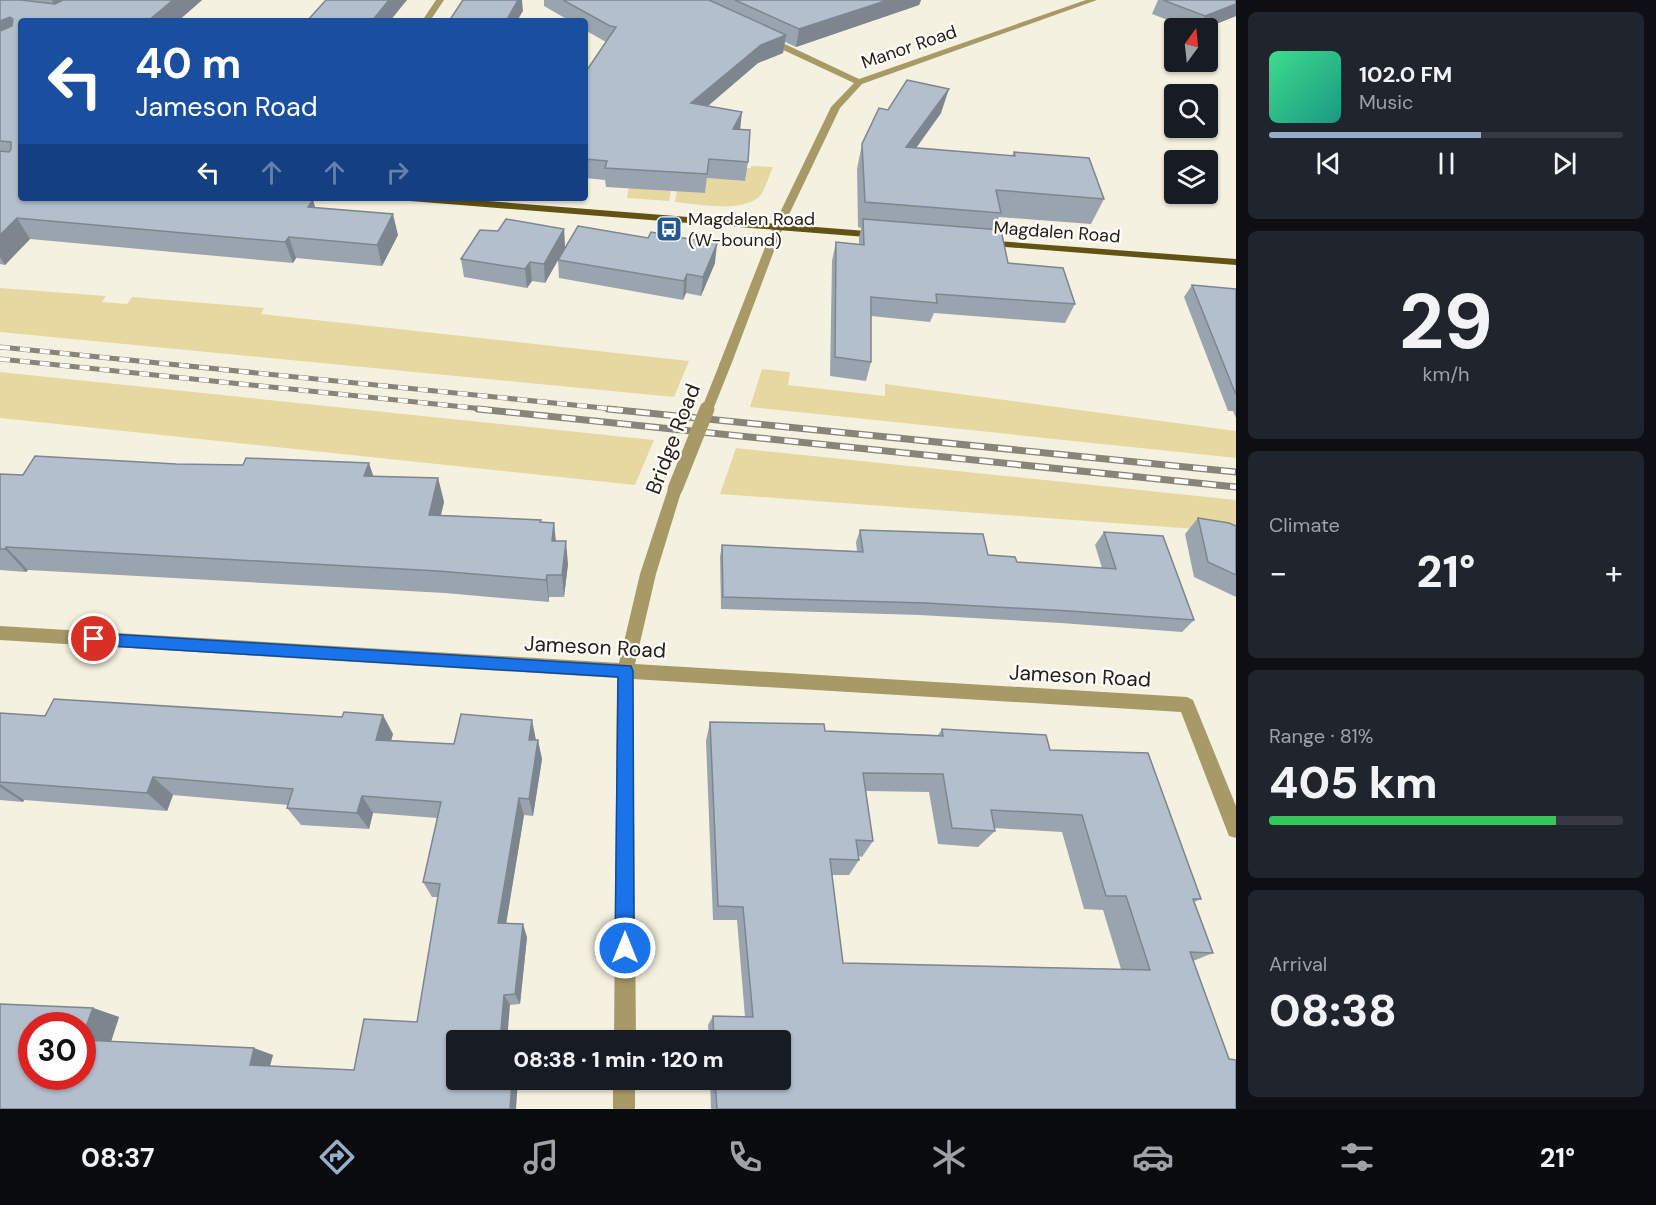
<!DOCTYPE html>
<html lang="en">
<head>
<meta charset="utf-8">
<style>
	body { margin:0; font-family:"DM Sans",sans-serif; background:#20242c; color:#f1f3f6; height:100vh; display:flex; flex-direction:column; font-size:22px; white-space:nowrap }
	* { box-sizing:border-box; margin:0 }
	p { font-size:20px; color:#9ea1a6 }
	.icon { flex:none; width:33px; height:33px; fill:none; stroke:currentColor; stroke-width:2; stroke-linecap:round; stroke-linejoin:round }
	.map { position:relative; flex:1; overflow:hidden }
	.details { display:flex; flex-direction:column; gap:12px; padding:12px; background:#0d0f14; width:420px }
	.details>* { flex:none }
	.hud { position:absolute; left:18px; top:18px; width:570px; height:183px; border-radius:6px; box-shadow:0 2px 4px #0004; background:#1a4fa0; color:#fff; overflow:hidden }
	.needle { width:39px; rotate:15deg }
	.buttons { position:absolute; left:1164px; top:18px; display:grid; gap:12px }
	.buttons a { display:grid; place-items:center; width:54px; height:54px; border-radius:6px; background:#171b24; box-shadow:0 2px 4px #0004; font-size:30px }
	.speed { position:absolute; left:18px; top:1012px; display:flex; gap:12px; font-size:30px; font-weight:700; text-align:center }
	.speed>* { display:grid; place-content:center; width:78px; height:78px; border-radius:50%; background:#171b24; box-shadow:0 2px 4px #0004; line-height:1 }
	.speed .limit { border:9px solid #d22; background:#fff; color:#111 }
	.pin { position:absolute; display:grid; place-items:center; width:51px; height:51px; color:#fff; margin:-26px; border:3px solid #fff; border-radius:50%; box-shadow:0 2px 6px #0007 }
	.me { position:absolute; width:66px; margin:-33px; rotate:0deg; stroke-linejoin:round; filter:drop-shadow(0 0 4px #0008) }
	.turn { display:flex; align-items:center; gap:21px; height:126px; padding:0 18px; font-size:27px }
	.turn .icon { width:78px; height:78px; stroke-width:2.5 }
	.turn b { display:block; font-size:42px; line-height:51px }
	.lanes { display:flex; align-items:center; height:57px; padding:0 18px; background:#0003; justify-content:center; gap:30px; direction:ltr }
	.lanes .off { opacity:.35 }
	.big { font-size:45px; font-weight:800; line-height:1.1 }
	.details .card { flex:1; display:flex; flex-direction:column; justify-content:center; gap:9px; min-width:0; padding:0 21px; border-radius:9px; background:#20242c }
	.details .dial { align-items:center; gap:0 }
	.dial b { font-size:78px; line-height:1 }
	.song { display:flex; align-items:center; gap:18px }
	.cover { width:72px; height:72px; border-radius:9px; background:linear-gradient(135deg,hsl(150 70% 55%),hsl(170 70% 35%)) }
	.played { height:6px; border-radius:3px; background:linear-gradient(90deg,#94adc8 60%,#363941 60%) }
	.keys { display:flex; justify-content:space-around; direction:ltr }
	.heat { display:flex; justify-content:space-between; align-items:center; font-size:33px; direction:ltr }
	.charge { height:9px; border-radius:4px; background:linear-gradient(90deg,#34c759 81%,#363941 0) }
	.trip { position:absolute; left:446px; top:1030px; width:345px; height:60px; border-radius:6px; background:#171b24; box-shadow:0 2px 4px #0004; font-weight:800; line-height:60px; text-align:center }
	.menu { display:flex; height:96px; justify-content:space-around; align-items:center; background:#090b0e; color:#9ea1a6 }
	.menu .icon { width:42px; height:42px }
	.menu .selected { color:#94adc8 }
	.menu b { font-size:27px; color:#f1f3f6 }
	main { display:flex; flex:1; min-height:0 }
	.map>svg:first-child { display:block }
	.green { fill:#e7d8a1 }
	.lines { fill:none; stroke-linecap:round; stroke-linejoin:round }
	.minor { fill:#a89a67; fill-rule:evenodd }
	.major { fill:#625315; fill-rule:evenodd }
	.rail-far1-casing { stroke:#878479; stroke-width:5 }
	.rail-casing { stroke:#878479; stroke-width:7 }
	.rail-far1 { stroke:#fffefb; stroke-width:4; stroke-dasharray:10; stroke-linecap:butt }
	.rail { stroke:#fffefb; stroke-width:4.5; stroke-dasharray:14; stroke-linecap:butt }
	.minor-bridge-far1 { stroke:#a89a67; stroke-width:11 }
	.minor-bridge { stroke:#a89a67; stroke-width:15 }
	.wall { fill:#9aa4af; fill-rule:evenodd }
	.shaded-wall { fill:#7d868f }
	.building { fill:#b3bfcc; stroke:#7d868f; stroke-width:1.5; fill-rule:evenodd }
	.route { fill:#1a73e8; stroke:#114b97; stroke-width:1.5 }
	.labels { text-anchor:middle; stroke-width:4.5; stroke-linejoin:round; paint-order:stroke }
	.far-street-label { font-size:18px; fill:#22201a; stroke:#fffefb }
	.far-poi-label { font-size:18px; fill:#22201a; stroke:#fffefb; text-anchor:start }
	.street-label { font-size:21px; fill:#22201a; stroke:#fffefb }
</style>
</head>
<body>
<main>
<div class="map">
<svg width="1236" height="1109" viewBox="0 0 1236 1109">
	<rect width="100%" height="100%" fill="#f5f1e0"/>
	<g class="green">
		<path d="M 751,166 L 773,167 C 769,176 765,191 759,197 C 740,213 697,204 675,202 L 677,191 L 705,193 L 707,178 L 745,181 L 746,168 L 751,168 Z"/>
		<polygon points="629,187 671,191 669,201 627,198"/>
		<polygon points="0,288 106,296 102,302 127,304 132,297 264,308 261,314 689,361 674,397 0,332"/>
		<polygon points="762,369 790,372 788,385 885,396 885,384 1236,431 1236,458 750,407"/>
		<polygon points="0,372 654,440 635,485 0,418"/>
		<polygon points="736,448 1236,500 1236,532 720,494"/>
	</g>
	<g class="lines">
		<g class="minor">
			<polygon points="436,0 444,0 430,21 422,21"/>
			<polygon points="1086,0 1097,0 862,84 840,108 783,227 731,365 729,368 721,368 719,365 773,227 831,107 854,83 764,41 764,37 770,37 859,79"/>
			<polygon points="675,484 682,489 656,574 635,664 1187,697 1193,700 1195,705 1236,806 1236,838 1229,836 1181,712 633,679 636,1041 614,1041 617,678 0,640 0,626 619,663 640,574 668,489"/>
			<rect x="613" y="1080" width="22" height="29"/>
		</g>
		<g class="major">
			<polygon points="405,198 449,198 879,232 884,235 879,238 410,201"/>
			<polygon points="984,240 1236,259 1236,265 980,245 979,243"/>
		</g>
		<g class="rail-far1-casing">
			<g id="rail-far1">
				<polyline points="0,347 623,410"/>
				<polyline points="0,359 493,410"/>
			</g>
		</g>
		<g class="rail-casing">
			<g id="rail">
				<polyline points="478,409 1236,487"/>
				<polyline points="608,409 1236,472"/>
			</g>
		</g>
		<use href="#rail-far1" class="rail-far1"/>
		<use href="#rail" class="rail"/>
		<polyline class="minor-bridge-far1" points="707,410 725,365"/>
		<polyline class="minor-bridge" points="675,489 707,409"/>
	</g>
	<g class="wall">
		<polygon points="0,0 202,0 178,21 21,21 21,198 313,200 315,207 398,235 382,266 296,258 293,263 30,239 5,265 0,264"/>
		<polygon points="544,0 921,0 919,5 796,47 785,42 783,53 758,63 708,106 740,129 748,162 745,181 707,178 705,193 606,187 605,180 585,178 585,73 606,42 585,30 585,21 570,21 544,6"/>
		<polygon points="1158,0 1236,0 1236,16 1206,28 1189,28 1152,14"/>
		<polygon points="888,110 941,113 916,148 1012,156 1014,152 1104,199 1091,224 999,217 994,229 1008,263 1075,304 1065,323 934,313 930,322 871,316 871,362 866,381 830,376 832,261 836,242 859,244 859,238 861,228 858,227 857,169 862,144"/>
		<polygon points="564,229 565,248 715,263 701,296 686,293 683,300 559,278 558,260 545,283 532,281 527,288 464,277 461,259 498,231"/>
		<polygon points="1192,285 1236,289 1236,418 1233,411 1228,411 1184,297"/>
		<polygon points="0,474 23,475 373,476 438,478 444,502 441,515 541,520 541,522 554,523 556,541 568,564 564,597 549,597 549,602 445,593 28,570 26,572 0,570"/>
		<polygon points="1198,518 1236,526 1236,597 1194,577 1185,534"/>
		<polygon points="860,530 1017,562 1102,568 1095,545 1104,532 1194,620 1182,632 1061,623 919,615 721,609 720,557 722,545 857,551 856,542"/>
		<polygon points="0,713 393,734 391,740 454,744 536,740 542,759 533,816 524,815 506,924 527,937 520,1004 510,1005 456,1080 0,1109 93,1008 119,1017 111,1041 273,1055 270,1066 354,1070 417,1022 438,897 432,897 423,882 437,818 373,813 369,829 301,825 287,808 288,805 173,795 167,811 24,800 23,802 0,800"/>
		<path d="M 710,722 L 825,731 L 938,735 L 942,729 L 1050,750 L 1201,899 L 1194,902 L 1213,953 L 1193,961 L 1236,1109 L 711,1109 L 710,1080 L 780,1080 L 780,1041 L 709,1041 L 708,1025 L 713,1016 L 745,1017 L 737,920 L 713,920 L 706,741 ZM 866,791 L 929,792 L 938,844 L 978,847 L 995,831 L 994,828 L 1062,832 L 1084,909 L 1103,910 L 1121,969 L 843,963 L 832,875 L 849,875 L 859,860 L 859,856 L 862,857 L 873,841 Z"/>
	</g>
	<g class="shaded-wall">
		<polygon points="52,0 87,0 59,15"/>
		<polygon points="173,0 202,0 178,21 148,21"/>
		<polygon points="389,0 407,0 390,21 372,21"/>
		<polygon points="518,0 522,0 523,11 517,21 506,21"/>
		<polygon points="888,0 921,0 919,5 796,47 799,29"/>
		<polygon points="1236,4 1236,16 1206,28 1199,28 1205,16"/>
		<polygon points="10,17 20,36 0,45 0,21"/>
		<polygon points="786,35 783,53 758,63 689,122 691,103 761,45"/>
		<polygon points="949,89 941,113 899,172 906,147"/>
		<polygon points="742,112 740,131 733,129"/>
		<polygon points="313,200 319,221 308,207"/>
		<polygon points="393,214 398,235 382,266 377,245"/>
		<polygon points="17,218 30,239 5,265 0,257 0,235"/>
		<polygon points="564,229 565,248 545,283 544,264"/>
		<polygon points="289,237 296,258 293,263 285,242"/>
		<polygon points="717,244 715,263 701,296 703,277"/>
		<polygon points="530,262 532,281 527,288 525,269"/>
		<polygon points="687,274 686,293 683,300 684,281"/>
		<polygon points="369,463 377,487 364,476"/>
		<polygon points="438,478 444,502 435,538 429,515"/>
		<polygon points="554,523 556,546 552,541"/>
		<polygon points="566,541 568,564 564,597 562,575"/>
		<polygon points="6,547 28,570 26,572 5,549"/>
		<polygon points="547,575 549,597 549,602 546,580"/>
		<polygon points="383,715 393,734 386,759 376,740"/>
		<polygon points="532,720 536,740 529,740"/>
		<polygon points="538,740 542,759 533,816 529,799"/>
		<polygon points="153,777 173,795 167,811 147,793"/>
		<polygon points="0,784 24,800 23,802 0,787"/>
		<polygon points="362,796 373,813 369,829 357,813"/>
		<polygon points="519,798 524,815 504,936 498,923"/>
		<polygon points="523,924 527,937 520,1004 515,994"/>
		<polygon points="504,995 510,1005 507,1041 500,1041"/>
		<polygon points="93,1008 119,1017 109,1048 82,1040 82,1037"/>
		<polygon points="254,1048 273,1055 268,1072 250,1065"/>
		<polygon points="512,1080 518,1080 516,1109 510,1109"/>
	</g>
	<g class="building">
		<polygon points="0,0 21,0 55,4 63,0 173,0 148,21 21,21 21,198 293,198 313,200 308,207 393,214 377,245 289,237 285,242 17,218 0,235 0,151 9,152 11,149 11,142 0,141 0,31 12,26 13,19 10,17 0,21"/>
		<polygon points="326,0 389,0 372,21 307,21"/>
		<polygon points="463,0 518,0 506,21 449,21"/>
		<polygon points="563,0 709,0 786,35 761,45 691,103 742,112 733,129 750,130 748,162 709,159 707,174 605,168 607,161 585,159 585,73 616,27 610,26"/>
		<polygon points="735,0 888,0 799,29"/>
		<polygon points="1163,0 1236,0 1236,4 1205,16"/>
		<polygon points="907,80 949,89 906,147 1015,156 1014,152 1089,158 1104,199 996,190 1001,213 865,202 862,144 879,108 888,110"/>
		<polygon points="506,219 564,229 544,264 530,262 525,269 461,259 480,230 498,231"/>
		<polygon points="863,219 1001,230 1008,263 1063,268 1075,304 936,294 937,303 871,297 871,362 835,357 836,242 864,245"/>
		<polygon points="578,226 648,238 651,232 717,244 703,277 687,274 684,281 558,260"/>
		<polygon points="1192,285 1236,289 1236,395"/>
		<polygon points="35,456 176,464 243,465 246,458 369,463 364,476 438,478 429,515 541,520 540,522 554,523 552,541 566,541 562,575 547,575 546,580 438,571 6,547 5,549 0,549 0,474 23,475"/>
		<polygon points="1198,518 1229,523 1236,526 1236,575 1208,562"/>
		<polygon points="860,530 983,534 988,555 1015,557 1017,562 1116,569 1104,532 1163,536 1194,620 1070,611 925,603 723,597 722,545 863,552"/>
		<polygon points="54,699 342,717 344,712 383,715 376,740 454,744 461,714 532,720 529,740 538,740 529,799 519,798 498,923 523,924 515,994 504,995 500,1041 456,1041 456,1080 512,1080 510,1109 0,1109 0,1004 93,1008 82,1037 82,1026 32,1026 32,1077 82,1077 82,1040 254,1048 250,1065 354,1070 364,1019 417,1022 440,884 423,882 441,802 362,796 357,813 287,808 293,789 153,777 147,793 0,782 0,713 45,716"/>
		<path d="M 710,722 L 824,724 L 825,731 L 943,736 L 942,729 L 1046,735 L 1050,750 L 1148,753 L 1201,899 L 1193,899 L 1213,953 L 1190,952 L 1229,1059 L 1236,1060 L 1236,1109 L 717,1109 L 715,1080 L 780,1080 L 780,1041 L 714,1041 L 713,1016 L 753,1017 L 743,907 L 718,906 ZM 863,773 L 943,774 L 952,828 L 995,831 L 991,810 L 1082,815 L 1106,896 L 1126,896 L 1150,970 L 843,963 L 830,859 L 859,860 L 856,840 L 873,841 Z"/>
	</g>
	<polygon class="route" points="94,633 631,666 633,671 634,948 631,955 625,958 618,955 615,948 618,677 94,645 89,644 87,639 89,635"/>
	<defs>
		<g id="bus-square" transform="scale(1.35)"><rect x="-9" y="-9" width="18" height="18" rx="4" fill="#22578f" stroke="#fffefb"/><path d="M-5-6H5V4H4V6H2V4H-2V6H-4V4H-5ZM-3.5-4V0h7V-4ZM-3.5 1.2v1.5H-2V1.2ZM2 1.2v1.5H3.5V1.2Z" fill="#fff"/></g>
	</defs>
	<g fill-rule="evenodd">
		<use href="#bus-square" x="669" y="229"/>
	</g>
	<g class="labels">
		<g class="far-street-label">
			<text transform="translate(909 47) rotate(-19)" y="6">Manor Road</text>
			<text transform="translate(1057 232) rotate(4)" y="6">Magdalen Road</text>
		</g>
		<g class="far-poi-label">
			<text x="688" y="225">Magdalen Road<tspan x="688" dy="21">(W-bound)</tspan></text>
		</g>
		<g class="street-label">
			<text transform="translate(673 439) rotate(-69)" y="7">Bridge Road</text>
			<text transform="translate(595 647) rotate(3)" y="7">Jameson Road</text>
			<text transform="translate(1080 676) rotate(3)" y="7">Jameson Road</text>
		</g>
	</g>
</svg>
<div class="buttons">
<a><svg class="needle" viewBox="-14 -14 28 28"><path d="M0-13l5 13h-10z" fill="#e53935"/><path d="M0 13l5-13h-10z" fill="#9ea1a6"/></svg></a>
<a><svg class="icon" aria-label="search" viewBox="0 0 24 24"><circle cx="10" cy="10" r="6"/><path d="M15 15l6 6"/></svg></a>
<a><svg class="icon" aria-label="layers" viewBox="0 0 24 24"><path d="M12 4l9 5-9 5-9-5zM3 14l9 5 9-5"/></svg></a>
</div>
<div class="speed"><div class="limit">30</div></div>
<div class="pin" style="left:94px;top:639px;background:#d93025"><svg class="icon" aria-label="arrive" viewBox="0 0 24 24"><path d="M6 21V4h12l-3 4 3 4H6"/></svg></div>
<svg class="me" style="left:625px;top:948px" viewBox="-20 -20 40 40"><circle r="17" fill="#1a73e8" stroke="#fff" stroke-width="3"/><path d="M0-11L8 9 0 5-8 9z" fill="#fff"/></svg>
<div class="trip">08:38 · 1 min · 120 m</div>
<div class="hud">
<div class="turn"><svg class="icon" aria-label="left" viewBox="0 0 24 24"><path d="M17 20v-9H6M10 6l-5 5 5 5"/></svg><div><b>40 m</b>Jameson Road</div></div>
<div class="lanes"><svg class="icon" aria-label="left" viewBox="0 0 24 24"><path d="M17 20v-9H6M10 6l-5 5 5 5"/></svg><svg class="icon off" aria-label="ahead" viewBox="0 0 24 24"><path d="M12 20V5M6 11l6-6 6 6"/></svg><svg class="icon off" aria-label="ahead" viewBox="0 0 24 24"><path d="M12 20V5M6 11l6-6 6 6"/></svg><svg class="icon off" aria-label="right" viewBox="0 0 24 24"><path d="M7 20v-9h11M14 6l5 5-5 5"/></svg></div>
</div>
</div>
<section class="details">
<div class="card">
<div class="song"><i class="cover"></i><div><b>102.0 FM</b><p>Music</p></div></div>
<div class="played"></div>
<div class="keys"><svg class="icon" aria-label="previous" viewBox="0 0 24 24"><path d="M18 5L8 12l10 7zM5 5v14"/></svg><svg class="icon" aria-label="pause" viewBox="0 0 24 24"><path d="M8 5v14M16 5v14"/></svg><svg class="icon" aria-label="next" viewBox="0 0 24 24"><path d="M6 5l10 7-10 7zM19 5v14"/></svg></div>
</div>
<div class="card dial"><b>29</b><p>km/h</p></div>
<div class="card"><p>Climate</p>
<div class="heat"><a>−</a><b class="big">21°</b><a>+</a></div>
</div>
<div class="card"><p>Range · 81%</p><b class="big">405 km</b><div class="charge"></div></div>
<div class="card"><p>Arrival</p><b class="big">08:38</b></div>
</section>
</main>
<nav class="menu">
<b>08:37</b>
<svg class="icon selected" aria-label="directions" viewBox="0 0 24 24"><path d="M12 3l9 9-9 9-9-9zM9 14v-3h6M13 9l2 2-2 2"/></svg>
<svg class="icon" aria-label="music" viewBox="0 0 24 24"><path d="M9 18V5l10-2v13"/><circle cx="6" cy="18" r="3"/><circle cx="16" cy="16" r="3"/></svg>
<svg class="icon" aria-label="phone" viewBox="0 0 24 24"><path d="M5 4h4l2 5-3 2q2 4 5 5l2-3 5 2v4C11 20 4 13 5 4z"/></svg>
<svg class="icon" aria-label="climate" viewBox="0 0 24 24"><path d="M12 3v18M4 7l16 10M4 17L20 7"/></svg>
<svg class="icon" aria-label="car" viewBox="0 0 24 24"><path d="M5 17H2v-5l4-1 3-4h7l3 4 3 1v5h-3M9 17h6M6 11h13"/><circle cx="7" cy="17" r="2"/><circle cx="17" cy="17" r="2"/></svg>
<svg class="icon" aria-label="filters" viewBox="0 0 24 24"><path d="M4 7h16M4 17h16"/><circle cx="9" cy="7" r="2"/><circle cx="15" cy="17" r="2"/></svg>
<b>21°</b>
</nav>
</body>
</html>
